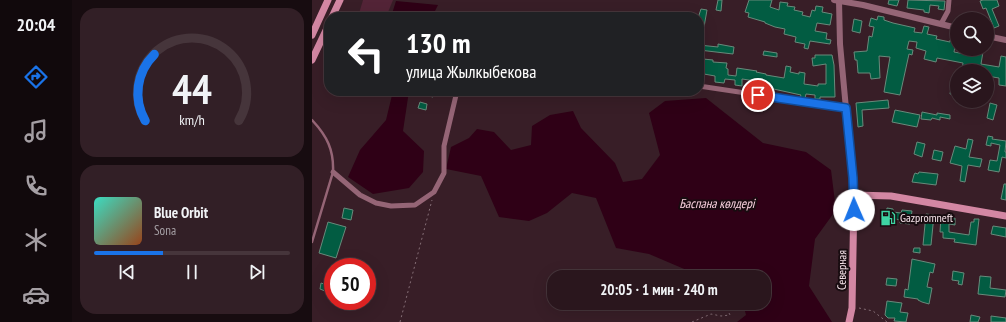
<!DOCTYPE html>
<html lang="ru">
<head>
<meta charset="utf-8">
<style>
	body { margin:0; font-family:"PT Sans Narrow",sans-serif; background:#321f26; color:#f1f3f6; height:100vh; display:flex; flex-direction:column; font-size:15px; white-space:nowrap }
	* { box-sizing:border-box; margin:0 }
	p { font-size:13px; color:#a59fa4 }
	.icon { flex:none; width:22px; height:22px; fill:none; stroke:currentColor; stroke-width:2; stroke-linecap:round; stroke-linejoin:round }
	.map { position:relative; flex:1; overflow:hidden }
	.side { display:flex; flex-direction:column; gap:8px; padding:8px; background:#170c10; width:240px }
	.side>* { flex:none }
	.guide { position:absolute; left:12px; top:12px; width:380px; height:84px; border-radius:16px; box-shadow:0 4px 16px #0002,0 0 0 1px #46353b; background:#202124; color:#fff; overflow:hidden }
	.tools { position:absolute; left:638px; top:12px; display:grid; gap:8px }
	.tools a { display:grid; place-items:center; width:44px; height:44px; border-radius:50%; background:#2a161d; box-shadow:0 4px 16px #0002,0 0 0 1px #46353b; font-size:20px }
	.speed { position:absolute; left:12px; top:258px; display:flex; gap:8px; font-size:20px; font-weight:700; text-align:center }
	.speed>* { display:grid; place-content:center; width:52px; height:52px; border-radius:50%; background:#2a161d; box-shadow:0 4px 16px #0002,0 0 0 1px #46353b; line-height:1 }
	.speed .limit { border:6px solid #d22; background:#fff; color:#111 }
	.pin { position:absolute; display:grid; place-items:center; width:34px; height:34px; color:#fff; margin:-17px; border:2px solid #fff; border-radius:50%; box-shadow:0 1px 4px #0007 }
	.me { position:absolute; width:44px; margin:-22px; rotate:359deg; stroke-linejoin:round; filter:drop-shadow(0 0 3px #0008) }
	.turn { display:flex; align-items:center; gap:14px; height:84px; padding:0 16px; font-size:18px }
	.turn .icon { width:52px; height:52px; stroke-width:2.5 }
	.turn b { display:block; font-size:28px; line-height:34px }
	.side .tile { flex:1; display:flex; flex-direction:column; justify-content:center; gap:6px; min-width:0; padding:0 14px; border-radius:16px; background:#321f26 }
	.side .dial { align-items:center; gap:0 }
	.dial svg { height:104px; overflow:visible; fill:none; stroke:#46353b; stroke-width:7; stroke-linecap:round; text-anchor:middle }
	.dial text { fill:#f1f3f6; stroke:none }
	.song { display:flex; align-items:center; gap:12px }
	.cover { width:48px; height:48px; border-radius:6px; background:linear-gradient(135deg,hsl(170 70% 55%),hsl(20 70% 35%)) }
	.played { height:4px; border-radius:2px; background:linear-gradient(90deg,#1a73e8 35%,#46353b 35%) }
	.keys { display:flex; justify-content:space-around; direction:ltr }
	.trip { position:absolute; left:235px; top:270px; width:224px; height:40px; border-radius:16px; background:#2a161d; box-shadow:0 4px 16px #0002,0 0 0 1px #46353b; font-weight:700; line-height:40px; text-align:center }
	main { display:flex; flex:1; min-height:0 }
	.dock { display:flex; flex-direction:column; width:72px; justify-content:space-around; align-items:center; background:#11090c; color:#a59fa4 }
	.dock .icon { width:28px; height:28px }
	.dock .selected { color:#1a73e8 }
	.dock b { font-size:18px; color:#f1f3f6 }
	.map>svg:first-child { display:block }
	.green { fill:#532437 }
	.water { fill:#2f0016 }
	.building { fill:#025c42; stroke:#688a7b }
	.lines { fill:none; stroke-linecap:round; stroke-linejoin:round }
	.path { stroke:#856e76; stroke-width:1; stroke-dasharray:2 3; stroke-linecap:butt }
	.service { stroke:#956576; stroke-width:2.5 }
	.minor { stroke:#956576; stroke-width:5 }
	.tertiary { stroke:#956576; stroke-width:6 }
	.secondary { stroke:#d387a3; stroke-width:7 }
	.route-casing { stroke:#114b97; stroke-width:10 }
	.route { stroke:#1a73e8; stroke-width:7 }
	.labels { text-anchor:middle; stroke-width:4; stroke-linejoin:round; paint-order:stroke }
	.poi-label { font-size:12px; fill:#f7e4ea; stroke:#180c10; text-anchor:start }
	.street-label { font-size:12px; fill:#f7e4ea; stroke:#180c10 }
	.water-label { font-size:13px; font-style:italic; fill:#f9d2df; stroke:#180c10 }
</style>
</head>
<body>
<main>
<nav class="dock">
<b>20:04</b>
<svg class="icon selected" aria-label="directions" viewBox="0 0 24 24"><path d="M12 3l9 9-9 9-9-9zM9 14v-3h6M13 9l2 2-2 2"/></svg>
<svg class="icon" aria-label="music" viewBox="0 0 24 24"><path d="M9 18V5l10-2v13"/><circle cx="6" cy="18" r="3"/><circle cx="16" cy="16" r="3"/></svg>
<svg class="icon" aria-label="phone" viewBox="0 0 24 24"><path d="M5 4h4l2 5-3 2q2 4 5 5l2-3 5 2v4C11 20 4 13 5 4z"/></svg>
<svg class="icon" aria-label="climate" viewBox="0 0 24 24"><path d="M12 3v18M4 7l16 10M4 17L20 7"/></svg>
<svg class="icon" aria-label="car" viewBox="0 0 24 24"><path d="M5 17H2v-5l4-1 3-4h7l3 4 3 1v5h-3M9 17h6M6 11h13"/><circle cx="7" cy="17" r="2"/><circle cx="17" cy="17" r="2"/></svg>
</nav>
<section class="side">
<div class="tile dial"><svg viewBox="0 0 100 80">
<path d="M14 69A42 42 0 1 1 86 69"/>
<path d="M14 69A42 42 0 0 1 21 18" stroke="#1a73e8"/>
<text x="50" y="56" font-size="32" font-weight="700">44</text>
<text x="50" y="72" font-size="11">km/h</text>
</svg></div>
<div class="tile">
<div class="song"><i class="cover"></i><div><b>Blue Orbit</b><p>Sona</p></div></div>
<div class="played"></div>
<div class="keys"><svg class="icon" aria-label="previous" viewBox="0 0 24 24"><path d="M18 5L8 12l10 7zM5 5v14"/></svg><svg class="icon" aria-label="pause" viewBox="0 0 24 24"><path d="M8 5v14M16 5v14"/></svg><svg class="icon" aria-label="next" viewBox="0 0 24 24"><path d="M6 5l10 7-10 7zM19 5v14"/></svg></div>
</div>
</section>
<div class="map">
<svg width="694" height="322" viewBox="0 0 694 322">
	<rect width="100%" height="100%" fill="#381e27"/>
	<polygon class="green" points="51,0 81,0 74,17 46,17"/>
	<g class="water">
		<polygon points="84,1 126,5 120,17 79,17"/>
		<polygon points="81,91 97,91 91,131 112,151 111,172 97,188 61,194 36,177 48,150 74,120"/>
		<polygon points="394,98 451,143 494,152 519,170 524,210 503,239 497,286 520,322 425,322 434,315 431,303 452,303 452,277 391,277 337,254 304,248 284,198 260,193 235,213 217,221 187,217 169,176 134,169 139,147 157,138 165,129 182,132 199,150 219,145 220,126 238,115 261,111 269,128 303,163 311,182 330,179 348,155 337,113 353,101"/>
	</g>
	<g class="building">
		<polygon points="406,0 410,0 409,11 404,10"/>
		<polygon points="437,0 460,0 458,7 467,10 468,2 476,3 475,6 483,7 482,10 491,12 490,15 498,17 500,10 503,11 504,6 511,7 510,12 520,14 518,25 505,23 503,31 515,33 514,39 519,40 518,44 498,41 496,49 492,48 493,44 483,42 484,37 472,34 473,29 463,27 453,23 453,22 436,17 437,13 433,12"/>
		<polygon points="577,0 587,0 585,6 576,4"/>
		<polygon points="596,0 633,1 632,10 626,9 627,6 618,5 617,13 612,12 612,10 595,8"/>
		<polygon points="671,0 685,0 687,6 680,9 687,26 682,28 674,8 671,9 668,1"/>
		<polygon points="389,9 395,10 392,27 387,27 387,15"/>
		<polygon points="566,16 572,17 572,20 581,23 603,28 602,32 610,33 612,26 617,27 615,34 625,36 624,39 638,42 638,40 644,41 642,52 653,54 653,49 671,52 669,64 687,67 689,56 694,57 694,86 687,85 687,78 675,76 675,71 666,71 654,69 654,71 650,71 651,63 625,58 624,62 612,59 614,51 604,48 605,42 597,41 595,49 601,50 600,55 597,54 588,95 572,92 578,57 567,56 568,78 559,79 558,73 546,73 545,60 543,60 542,52 555,51 557,36 560,37 562,27 557,26 559,18 565,20"/>
		<polygon points="542,19 550,21 548,33 540,31"/>
		<polygon points="406,44 422,47 421,54 387,50 387,45 406,47"/>
		<polygon points="452,51 465,53 465,57 451,55"/>
		<polygon points="503,55 520,55 522,65 523,97 508,97 508,99 503,99 503,95 494,94 493,98 488,97 489,95 457,88 457,92 443,90 444,81 430,79 430,86 423,85 423,80 413,79 412,83 403,82 403,76 392,74 391,80 387,79 387,70 390,70 391,59 401,60 401,62 415,63 414,68 416,69 416,75 424,76 425,68 445,71 444,72 454,74 454,75 472,78 474,66 479,67 478,72 487,74 487,72 493,73 492,84 506,86 506,84 514,84 514,64 501,66 500,58 503,58"/>
		<polygon points="640,83 645,84 645,95 638,94"/>
		<polygon points="113,91 122,91 121,97 113,95"/>
		<polygon points="576,100 577,108 550,110 551,126 546,127 544,103"/>
		<polygon points="108,102 115,104 114,110 106,108"/>
		<polygon points="678,103 685,105 681,120 675,118"/>
		<polygon points="583,110 608,115 605,127 580,122"/>
		<polygon points="610,112 625,115 625,113 638,115 638,119 628,117 628,120 620,118 619,120 609,119"/>
		<polygon points="676,136 681,137 680,139 694,141 693,152 694,152 694,158 690,157 687,172 676,170 678,160 685,161 688,145 679,143 679,146 674,145"/>
		<polygon points="656,139 661,140 657,157 670,159 668,167 656,165 653,182 648,181 650,166 638,163 643,146 654,149"/>
		<polygon points="605,142 613,144 610,157 602,154"/>
		<polygon points="622,150 631,152 629,161 620,159"/>
		<polygon points="607,172 626,174 624,185 600,182 602,175 603,173 606,174"/>
		<polygon points="692,184 694,184 694,200 689,199"/>
		<polygon points="32,208 41,210 39,220 30,218"/>
		<polygon points="575,208 581,209 581,212 589,213 590,210 600,211 598,224 588,223 588,220 580,218 579,221 573,221"/>
		<polygon points="614,214 622,215 619,245 611,245"/>
		<polygon points="629,216 643,218 643,225 637,224 637,232 657,235 659,222 662,222 662,219 667,219 664,245 642,242 643,239 631,238 631,232 628,232"/>
		<polygon points="16,222 34,227 24,258 7,253"/>
		<polygon points="681,226 694,228 694,237 679,234"/>
		<polygon points="602,248 608,248 608,253 601,252"/>
		<polygon points="600,259 623,264 621,273 618,272 615,287 620,288 617,304 610,302 606,300 606,299 592,297 593,289 596,290"/>
		<polygon points="641,271 652,273 650,285 646,284 647,281 640,280"/>
		<polygon points="668,276 679,277 678,288 694,290 693,297 666,294"/>
		<polygon points="575,278 585,279 584,286 574,285"/>
		<polygon points="9,283 15,285 13,291 8,289"/>
		<polygon points="575,301 590,303 588,312 596,313 594,322 582,321 583,318 576,318 573,315"/>
		<polygon points="659,315 668,317 666,322 658,322"/>
		<polygon points="679,316 694,318 694,322 679,322"/>
	</g>
	<g class="lines">
		<g class="path">
			<polyline points="547,308 561,311 575,322"/>
			<polyline points="88,322 120,200"/>
			<polyline points="380,322 399,314 409,316 418,315 413,305"/>
		</g>
		<path class="service" d="M 0,120 C 15,136 22,150 21,172 L 0,242"/>
		<g class="minor">
			<polyline points="629,24 636,11 637,0"/>
			<polyline points="387,86 534,108"/>
			<polyline points="280,91 297,91"/>
			<polyline points="21,172 48,195 64,203 79,206 103,205 122,192 132,173 132,146 145,91"/>
		</g>
		<g class="tertiary">
			<polyline points="522,0 551,5 645,28"/>
			<polyline points="527,1 528,44 542,195"/>
			<polyline points="675,36 694,40"/>
		</g>
		<g class="secondary">
			<polyline points="20,17 28,0"/>
			<polyline points="0,35 16,0"/>
			<polyline points="0,60 17,24"/>
			<polyline points="537,322 540,308 542,195 579,196 694,216"/>
		</g>
	</g>
	<g class="lines">
		<g class="route-casing">
			<polyline id="route" points="446,95 534,108 541,178 542,210"/>
		</g>
		<use href="#route" class="route"/>
	</g>
	<defs>
		<g id="fuel-bare" transform="scale(1.2)"><path d="M-5.5-6h7V0h2V4h1.3V-2.5L3-4.5l.8-.8L6-3V5H2.5V1h-1V6h-7ZM-4.2-4.7v3.2H.2V-4.7Z" fill="#3ed4a3" stroke="#180c10" stroke-width="2.5" paint-order="stroke"/></g>
	</defs>
	<g fill-rule="evenodd">
		<use href="#fuel-bare" x="576" y="218"/>
	</g>
	<g class="labels">
		<g class="poi-label">
			<text x="588" y="222">Gazpromneft</text>
		</g>
		<g class="street-label">
			<text transform="translate(530 270) rotate(-89)" y="4">Северная</text>
		</g>
		<g class="water-label">
			<text x="405" y="208">Баспана көлдері</text>
		</g>
	</g>
</svg>
<div class="tools">
<a><svg class="icon" aria-label="search" viewBox="0 0 24 24"><circle cx="10" cy="10" r="6"/><path d="M15 15l6 6"/></svg></a>
<a><svg class="icon" aria-label="layers" viewBox="0 0 24 24"><path d="M12 4l9 5-9 5-9-5zM3 14l9 5 9-5"/></svg></a>
</div>
<div class="speed"><div class="limit">50</div></div>
<div class="pin" style="left:446px;top:95px;background:#d93025"><svg class="icon" aria-label="arrive" viewBox="0 0 24 24"><path d="M6 21V4h12l-3 4 3 4H6"/></svg></div>
<svg class="me" style="left:542px;top:210px" viewBox="-20 -20 40 40"><circle r="19" fill="#fff"/><path d="M0-13L10 11 0 6-10 11z" fill="#1a73e8"/></svg>
<div class="trip">20:05 · 1 мин · 240 m</div>
<div class="guide">
<div class="turn"><svg class="icon" aria-label="left" viewBox="0 0 24 24"><path d="M17 20v-9H6M10 6l-5 5 5 5"/></svg><div><b>130 m</b>улица Жылкыбекова</div></div>
</div>
</div>
</main>
</body>
</html>
